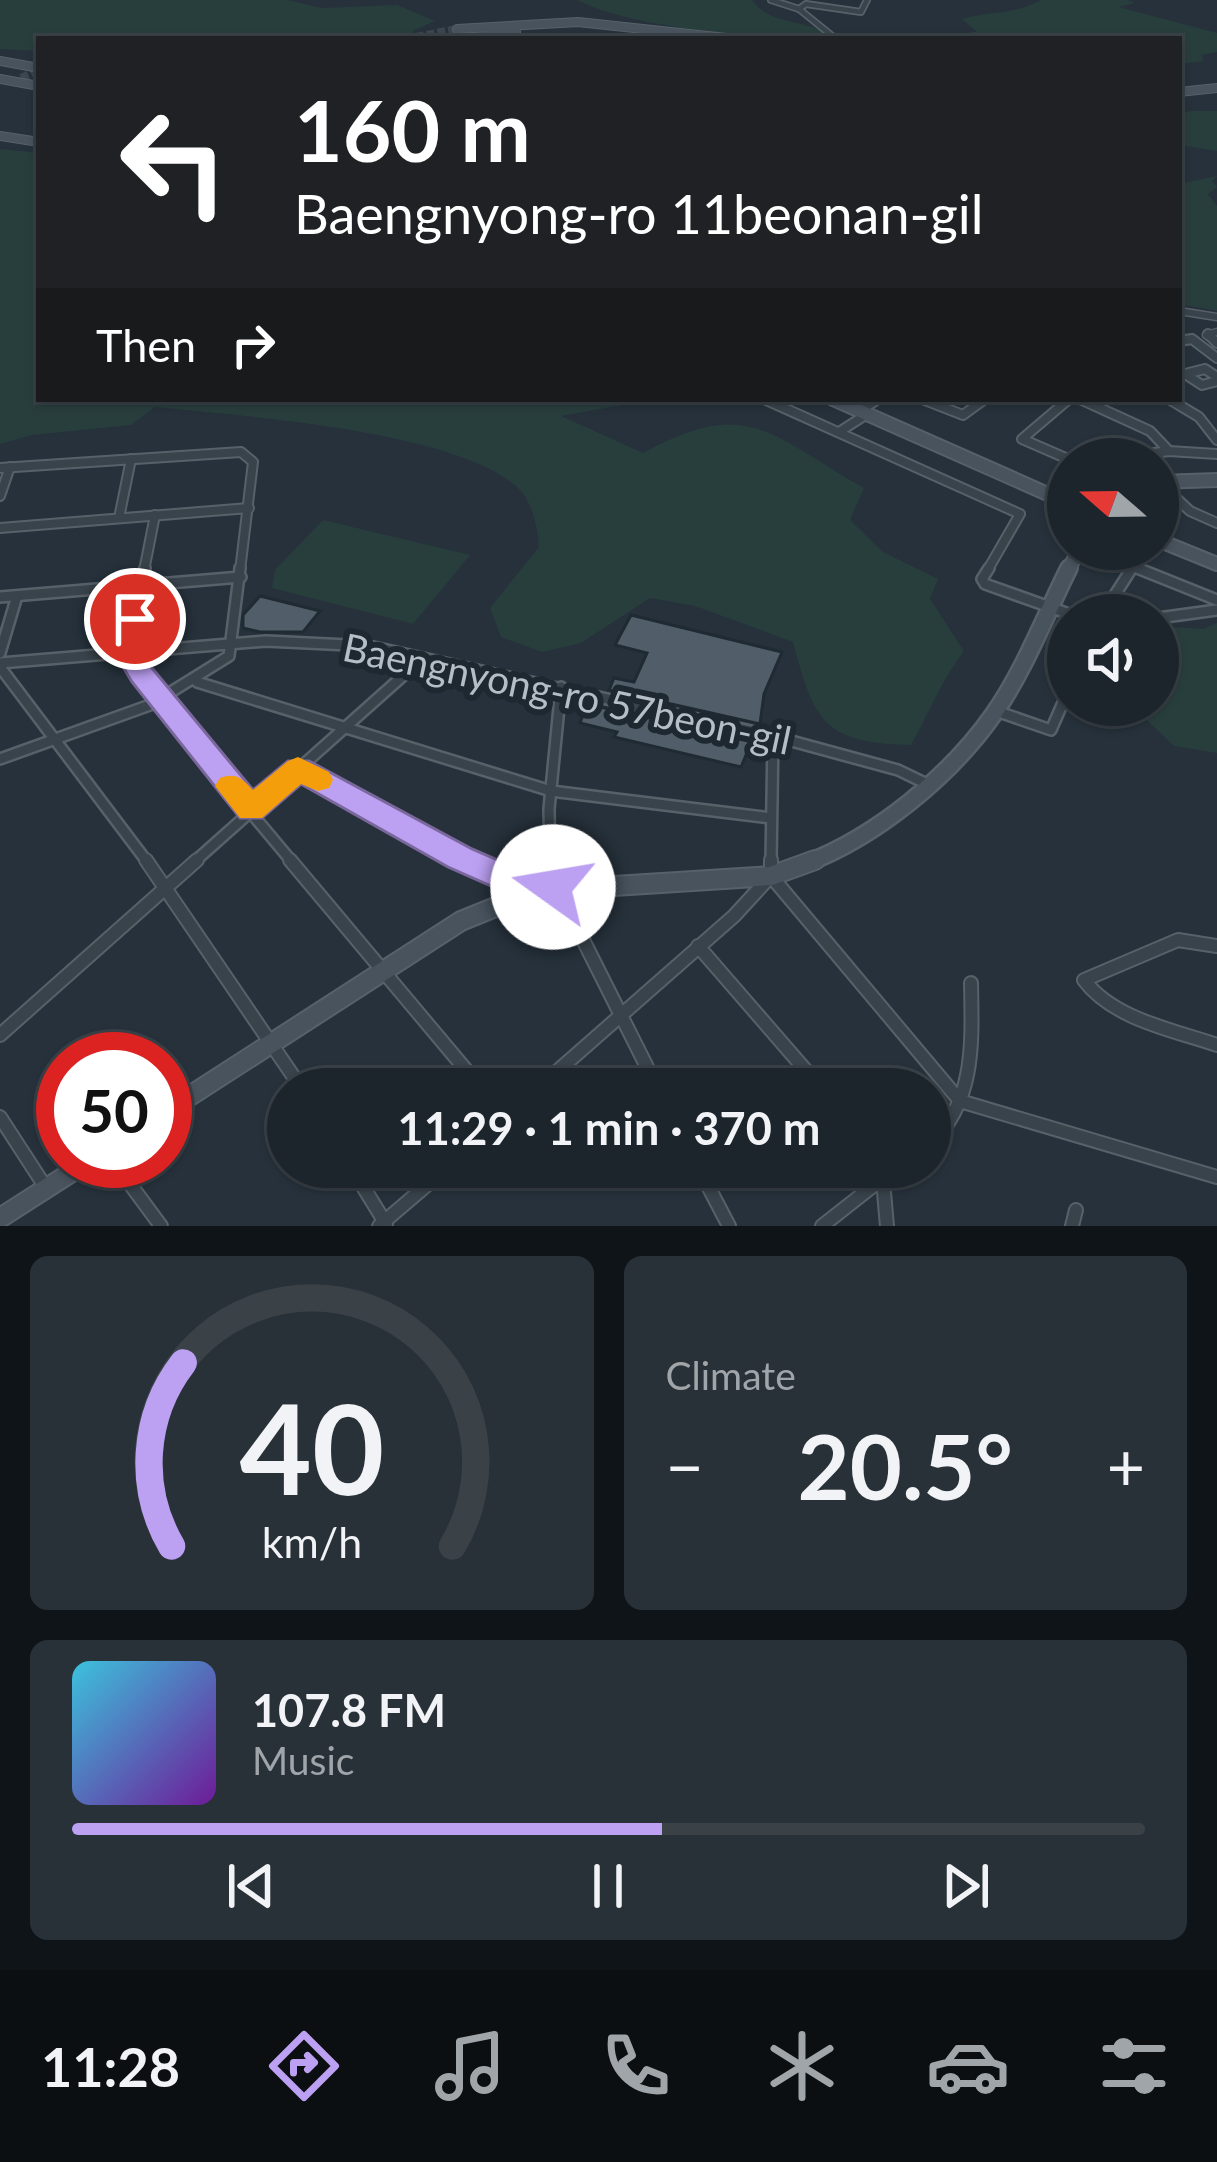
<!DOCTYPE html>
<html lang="en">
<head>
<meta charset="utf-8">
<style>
	body { margin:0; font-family:Lato,sans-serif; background:#293138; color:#f1f3f6; height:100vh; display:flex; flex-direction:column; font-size:45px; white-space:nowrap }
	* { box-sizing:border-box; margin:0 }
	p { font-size:39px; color:#a0a5a9 }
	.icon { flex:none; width:66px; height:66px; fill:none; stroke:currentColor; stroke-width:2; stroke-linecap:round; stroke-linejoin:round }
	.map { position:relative; height:1226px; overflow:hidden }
	.sheet { display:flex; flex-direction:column; gap:30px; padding:30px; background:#0f1418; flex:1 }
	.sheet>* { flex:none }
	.hud { position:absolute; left:36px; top:36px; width:1146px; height:366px; border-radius:0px; box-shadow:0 3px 9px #0004,0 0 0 3px #3a4248; background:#202124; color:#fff; overflow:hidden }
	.needle { width:78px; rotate:290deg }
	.tools { position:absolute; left:1047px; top:438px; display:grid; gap:24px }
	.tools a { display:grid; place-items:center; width:132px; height:132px; border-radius:50%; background:#1c252c; box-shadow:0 3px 9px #0004,0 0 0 3px #3a4248; font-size:60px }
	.speed { position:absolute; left:36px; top:1032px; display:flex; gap:24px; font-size:60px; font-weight:700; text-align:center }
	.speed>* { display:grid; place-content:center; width:156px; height:156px; border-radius:50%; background:#1c252c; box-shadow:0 3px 9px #0004,0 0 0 3px #3a4248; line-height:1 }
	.speed .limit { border:18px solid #d22; background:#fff; color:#111 }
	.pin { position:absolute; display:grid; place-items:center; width:102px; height:102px; color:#fff; margin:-51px; border:6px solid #fff; border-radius:50%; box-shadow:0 3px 12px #0007 }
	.me { position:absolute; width:132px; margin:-66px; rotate:283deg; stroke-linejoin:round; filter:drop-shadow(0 0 9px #0008) }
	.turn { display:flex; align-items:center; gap:42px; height:252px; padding:0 60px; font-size:54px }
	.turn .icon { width:156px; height:156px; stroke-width:2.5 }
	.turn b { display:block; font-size:84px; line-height:102px }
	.then { display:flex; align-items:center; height:114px; padding:0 60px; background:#0003; gap:24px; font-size:45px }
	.big { font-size:90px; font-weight:700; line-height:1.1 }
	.sheet .tile { flex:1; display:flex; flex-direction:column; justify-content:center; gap:18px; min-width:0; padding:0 42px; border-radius:18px; background:#293138 }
	.sheet .dial { align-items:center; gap:0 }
	.dial svg { height:312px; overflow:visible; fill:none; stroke:#3a4248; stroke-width:7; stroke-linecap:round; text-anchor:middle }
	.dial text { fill:#f1f3f6; stroke:none }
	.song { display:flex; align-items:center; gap:36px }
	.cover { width:144px; height:144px; border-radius:18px; background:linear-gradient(135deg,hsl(190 70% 55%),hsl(280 70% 35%)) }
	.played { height:12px; border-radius:6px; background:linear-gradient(90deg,#bca0f2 55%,#3a4248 55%) }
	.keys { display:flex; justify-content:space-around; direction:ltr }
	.heat { display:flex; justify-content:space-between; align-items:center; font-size:66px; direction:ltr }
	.sheet .tiles { flex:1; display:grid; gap:30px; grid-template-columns:1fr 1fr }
	.tile:last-child { grid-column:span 2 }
	.trip { position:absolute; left:267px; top:1068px; width:684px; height:120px; border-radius:60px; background:#1c252c; box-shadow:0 3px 9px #0004,0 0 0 3px #3a4248; font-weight:700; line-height:120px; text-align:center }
	.tab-bar { display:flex; height:192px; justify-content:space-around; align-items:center; background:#0b0f12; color:#a0a5a9 }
	.tab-bar .icon { width:84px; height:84px }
	.tab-bar .selected { color:#bca0f2 }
	.tab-bar b { font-size:54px; color:#f1f3f6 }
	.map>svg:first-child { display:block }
	.green { fill:#283e3d }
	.building { fill:#515e69; stroke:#202a32; stroke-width:3 }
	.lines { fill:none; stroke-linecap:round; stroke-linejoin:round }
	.secondary-tunnel { stroke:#3b4650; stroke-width:8; stroke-dasharray:8 3; stroke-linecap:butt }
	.street-far4-casing { stroke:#576169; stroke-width:8 }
	.street-far3-casing { stroke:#576169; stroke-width:9 }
	.street-far2-casing { stroke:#576169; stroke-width:12 }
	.street-far1-casing { stroke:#576169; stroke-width:14 }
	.street-casing { stroke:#576169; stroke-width:16 }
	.secondary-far3-casing { stroke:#576169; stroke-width:10 }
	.secondary-far2-casing { stroke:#576169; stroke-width:16 }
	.secondary-far1-casing { stroke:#576169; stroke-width:20 }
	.secondary-casing { stroke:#576169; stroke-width:22 }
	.street-far4 { stroke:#39434b; stroke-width:4.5 }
	.street-far3 { stroke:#39434b; stroke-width:6 }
	.street-far2 { stroke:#39434b; stroke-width:8 }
	.street-far1 { stroke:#39434b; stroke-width:9 }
	.street { stroke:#39434b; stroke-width:12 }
	.secondary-far3 { stroke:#48535e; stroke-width:8 }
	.secondary-far2 { stroke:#48535e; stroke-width:12 }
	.secondary-far1 { stroke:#48535e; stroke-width:15 }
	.secondary { stroke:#48535e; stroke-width:18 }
	.route { fill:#bca0f2; stroke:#7a689d; stroke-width:3 }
	.slow { fill:#f59e0b }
	.labels { text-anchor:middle; stroke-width:12; stroke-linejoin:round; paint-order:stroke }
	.street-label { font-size:39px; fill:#b5bec7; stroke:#1e2830 }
</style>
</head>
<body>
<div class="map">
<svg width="1217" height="1226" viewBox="0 0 1217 1226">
	<rect width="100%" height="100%" fill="#26313b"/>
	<g class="green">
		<polygon points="0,0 287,0 322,8 397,5 435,21 413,31 415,39 39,39 39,51 0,49"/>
		<path d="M 577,0 L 752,0 C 771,28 811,17 832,39 C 767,39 633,29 577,0 Z"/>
		<path d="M 1041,0 L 1128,0 L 1135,3 L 1119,7 L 1217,33 L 1217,52 L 1201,55 L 1204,61 L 1179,64 L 1179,39 L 976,39 L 970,32 L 977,32 L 962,19 C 990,11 1014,15 1041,0 Z"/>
		<polygon points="1190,111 1217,111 1217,151 1179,145 1179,115"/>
		<path d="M 0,149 L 39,153 L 39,399 L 656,399 L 561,416 L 643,453 C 749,395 770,435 864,488 L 850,520 L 883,552 L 938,579 L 930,599 L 964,651 C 942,679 929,713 911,745 C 823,743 814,721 793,642 L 695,606 L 650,598 L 581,643 L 542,652 L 501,637 L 490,608 L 539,547 C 538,528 532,500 517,487 C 454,430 241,416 155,407 L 131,425 L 32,435 L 0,444 Z"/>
		<polygon points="1217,176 1212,181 1217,187 1208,194 1217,206 1217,311 1179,304 1179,184"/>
		<polygon points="323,520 470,555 413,624 272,588 275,570"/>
		<polygon points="1217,623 1217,753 1174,746 1131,705 1158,705 1158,626 1203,629"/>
	</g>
	<g class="building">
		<polygon points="260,596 320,611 303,632 260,632 243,628 243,615"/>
		<polygon points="631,615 782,652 764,694 760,724 609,690 614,678 634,682 647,653 615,645"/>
		<polygon points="587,704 752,741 741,767 614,737 617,732 580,723"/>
	</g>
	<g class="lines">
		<g class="secondary-tunnel">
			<polyline points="405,39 457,29"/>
			<polyline points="21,78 38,70"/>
		</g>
		<g class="street-far4-casing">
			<g id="street-far4">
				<polyline points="771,0 799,9 836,39"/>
				<polyline points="799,9 806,4 861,12 867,0"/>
			</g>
		</g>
		<g class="street-far3-casing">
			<g id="street-far3">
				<polyline points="1179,311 1217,317"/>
				<polyline points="1209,337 1206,335 1217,332"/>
			</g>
		</g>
		<g class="street-far2-casing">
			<g id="street-far2">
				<polyline points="1208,334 1217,343"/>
				<polyline points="1179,341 1192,339 1217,358"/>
				<polyline points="1185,374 1202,385 1217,381"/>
				<polyline points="1185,374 1205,369 1217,377"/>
				<polyline points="764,399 1020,514 987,571"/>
				<polyline points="922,399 963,415 985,399"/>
				<polyline points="1080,399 1150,431 1169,451"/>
				<polyline points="1169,399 1199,417 1217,440"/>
				<polyline points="860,411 878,399"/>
				<polyline points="839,432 867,414"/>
				<polyline points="1068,459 1022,439 1069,399"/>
				<polyline points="1110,459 1169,451 1217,454"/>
				<polyline points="0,468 241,452 253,462 240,571"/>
				<polyline points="1159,482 1190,511 1217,523"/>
				<polyline points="0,496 10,467"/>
				<polyline points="119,518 131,459"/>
				<polyline points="0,528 249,508"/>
				<polyline points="144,571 155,515"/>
				<polyline points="1130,571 1133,566 1145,571"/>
			</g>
		</g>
		<g class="street-far1-casing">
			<g id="street-far1">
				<polyline points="145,568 128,652 156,699 293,863"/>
				<polyline points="989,568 982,579 985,584 1072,615"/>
				<polyline points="1137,568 1217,600"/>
				<polyline points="0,597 241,577"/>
				<polyline points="1112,599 1151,615"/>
				<polyline points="1102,615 1132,568"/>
				<polyline points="1158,618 1217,610"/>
				<polyline points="0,653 17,596"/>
				<polyline points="0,663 266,641 369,646 773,736 898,770 929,785"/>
				<polyline points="0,667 148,863"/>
				<polyline points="197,682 551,791 771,818"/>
				<polyline points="996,711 1051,730 1068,691"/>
				<polyline points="0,759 150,705 229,656 240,568"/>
				<polyline points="298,769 470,863"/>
				<polyline points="193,863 423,658"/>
				<polyline points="550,863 549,809 561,687"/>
				<polyline points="771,863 773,736"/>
			</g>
		</g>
		<g class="street-casing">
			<g id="street">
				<polyline points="146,860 302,1089"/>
				<polyline points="290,860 482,1089"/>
				<polyline points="464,860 530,889"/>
				<polyline points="550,860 550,874 658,1089"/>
				<polyline points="771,876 960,1101 1217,1177"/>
				<polyline points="771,876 771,860"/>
				<polyline points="698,946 822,1089"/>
				<path d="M 1217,946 L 1178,940 L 1084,980 C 1113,1019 1173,1030 1217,1045"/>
				<polyline points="0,1035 197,860"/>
				<polyline points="537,1089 734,916 768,879"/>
				<polyline points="0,1117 46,1188"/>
				<path d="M 930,1144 C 976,1101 972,1041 971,983"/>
				<polyline points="113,1161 161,1226"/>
				<polyline points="351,1167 386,1224"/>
				<polyline points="698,1167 729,1226"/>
				<polyline points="883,1181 887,1226"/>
				<polyline points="379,1226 448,1167"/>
				<polyline points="822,1226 897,1167"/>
				<polyline points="1072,1226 1076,1210"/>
			</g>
		</g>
		<g class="secondary-far3-casing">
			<g id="secondary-far3">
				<polyline points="457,29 578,22 736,39"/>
				<polyline points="474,37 516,32"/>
				<polyline points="0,61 39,68"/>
				<polyline points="0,79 39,86"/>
				<polyline points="1179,92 1217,88"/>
				<polyline points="0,136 39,142"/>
			</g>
		</g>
		<g class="secondary-far2-casing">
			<g id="secondary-far2">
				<polyline points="833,399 1068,503"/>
				<polyline points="1158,482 1217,480"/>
				<polyline points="1158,540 1217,564"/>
				<polyline points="1068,571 1079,549"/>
			</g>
		</g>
		<g class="secondary-far1-casing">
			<path id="secondary-far1" d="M 807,863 C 877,836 950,776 993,715 C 1024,671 1045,616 1069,568"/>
		</g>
		<g class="secondary-casing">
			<g id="secondary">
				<polyline points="165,1112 461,921 535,891 771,876 815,860"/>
				<polyline points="0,1218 89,1161"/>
			</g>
		</g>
		<use href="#street-far4" class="street-far4"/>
		<use href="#street-far3" class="street-far3"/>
		<use href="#street-far2" class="street-far2"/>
		<use href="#street-far1" class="street-far1"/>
		<use href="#street" class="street"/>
		<use href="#secondary-far3" class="secondary-far3"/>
		<use href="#secondary-far2" class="secondary-far2"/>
		<use href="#secondary-far1" class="secondary-far1"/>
		<use href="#secondary" class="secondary"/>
	</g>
	<polygon class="route" points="135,610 148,619 142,652 152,668 253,790 288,761 309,761 472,849 537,877 553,874 565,878 570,887 565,897 535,904 523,900 448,867 301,784 262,818 240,818 132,682 114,652 121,619"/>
	<path class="slow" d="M 298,757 L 329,772 L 333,780 L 329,788 L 318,791 L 301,784 L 262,818 L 240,818 L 215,786 L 220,778 C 236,772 242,778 253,790 L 288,761 Z"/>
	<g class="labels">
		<g class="street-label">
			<text transform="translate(567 694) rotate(12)" y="14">Baengnyong-ro 57beon-gil</text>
		</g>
	</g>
</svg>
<div class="tools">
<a><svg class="needle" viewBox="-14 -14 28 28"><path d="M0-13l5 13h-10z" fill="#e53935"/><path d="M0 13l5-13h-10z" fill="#a0a5a9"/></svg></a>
<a><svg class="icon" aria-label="sound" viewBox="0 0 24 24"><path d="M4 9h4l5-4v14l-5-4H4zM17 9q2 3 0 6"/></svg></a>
</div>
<div class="speed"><div class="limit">50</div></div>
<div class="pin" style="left:135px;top:619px;background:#d93025"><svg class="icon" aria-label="arrive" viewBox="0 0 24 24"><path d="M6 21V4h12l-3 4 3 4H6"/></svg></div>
<svg class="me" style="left:553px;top:887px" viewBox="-20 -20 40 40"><circle r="19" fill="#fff"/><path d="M0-13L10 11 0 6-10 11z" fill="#bca0f2"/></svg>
<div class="trip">11:29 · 1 min · 370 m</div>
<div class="hud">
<div class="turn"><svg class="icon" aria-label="left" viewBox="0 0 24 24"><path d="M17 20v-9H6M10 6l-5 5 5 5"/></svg><div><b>160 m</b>Baengnyong-ro 11beonan-gil</div></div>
<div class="then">Then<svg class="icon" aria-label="right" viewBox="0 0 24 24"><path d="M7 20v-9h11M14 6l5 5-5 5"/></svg></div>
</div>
</div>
<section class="sheet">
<div class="tiles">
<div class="tile dial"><svg viewBox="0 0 100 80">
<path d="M14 69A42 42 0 1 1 86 69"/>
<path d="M14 69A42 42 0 0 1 17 22" stroke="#bca0f2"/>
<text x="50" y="56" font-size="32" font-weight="700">40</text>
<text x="50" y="72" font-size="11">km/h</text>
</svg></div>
<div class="tile"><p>Climate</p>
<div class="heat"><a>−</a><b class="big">20.5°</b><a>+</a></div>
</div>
<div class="tile">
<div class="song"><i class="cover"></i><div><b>107.8 FM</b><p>Music</p></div></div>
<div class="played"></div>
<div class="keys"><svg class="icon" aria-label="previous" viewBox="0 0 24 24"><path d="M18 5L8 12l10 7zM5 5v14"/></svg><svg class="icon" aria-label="pause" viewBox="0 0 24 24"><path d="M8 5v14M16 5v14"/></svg><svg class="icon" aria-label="next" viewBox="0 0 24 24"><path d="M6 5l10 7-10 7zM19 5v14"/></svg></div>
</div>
</div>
</section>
<nav class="tab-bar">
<b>11:28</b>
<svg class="icon selected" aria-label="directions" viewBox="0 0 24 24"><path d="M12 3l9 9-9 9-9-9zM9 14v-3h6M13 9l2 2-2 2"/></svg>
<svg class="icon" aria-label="music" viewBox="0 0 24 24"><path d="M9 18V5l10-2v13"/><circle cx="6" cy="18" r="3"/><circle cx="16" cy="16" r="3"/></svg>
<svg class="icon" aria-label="phone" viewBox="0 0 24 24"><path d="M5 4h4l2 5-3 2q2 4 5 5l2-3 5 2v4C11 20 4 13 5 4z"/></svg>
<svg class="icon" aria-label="climate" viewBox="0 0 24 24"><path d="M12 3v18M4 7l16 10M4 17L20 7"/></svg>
<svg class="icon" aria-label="car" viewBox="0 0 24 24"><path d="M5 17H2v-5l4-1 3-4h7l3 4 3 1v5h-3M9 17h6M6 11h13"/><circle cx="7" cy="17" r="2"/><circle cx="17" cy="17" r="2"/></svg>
<svg class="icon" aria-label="filters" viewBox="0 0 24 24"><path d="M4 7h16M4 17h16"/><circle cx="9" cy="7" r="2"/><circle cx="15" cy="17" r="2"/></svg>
</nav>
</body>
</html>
